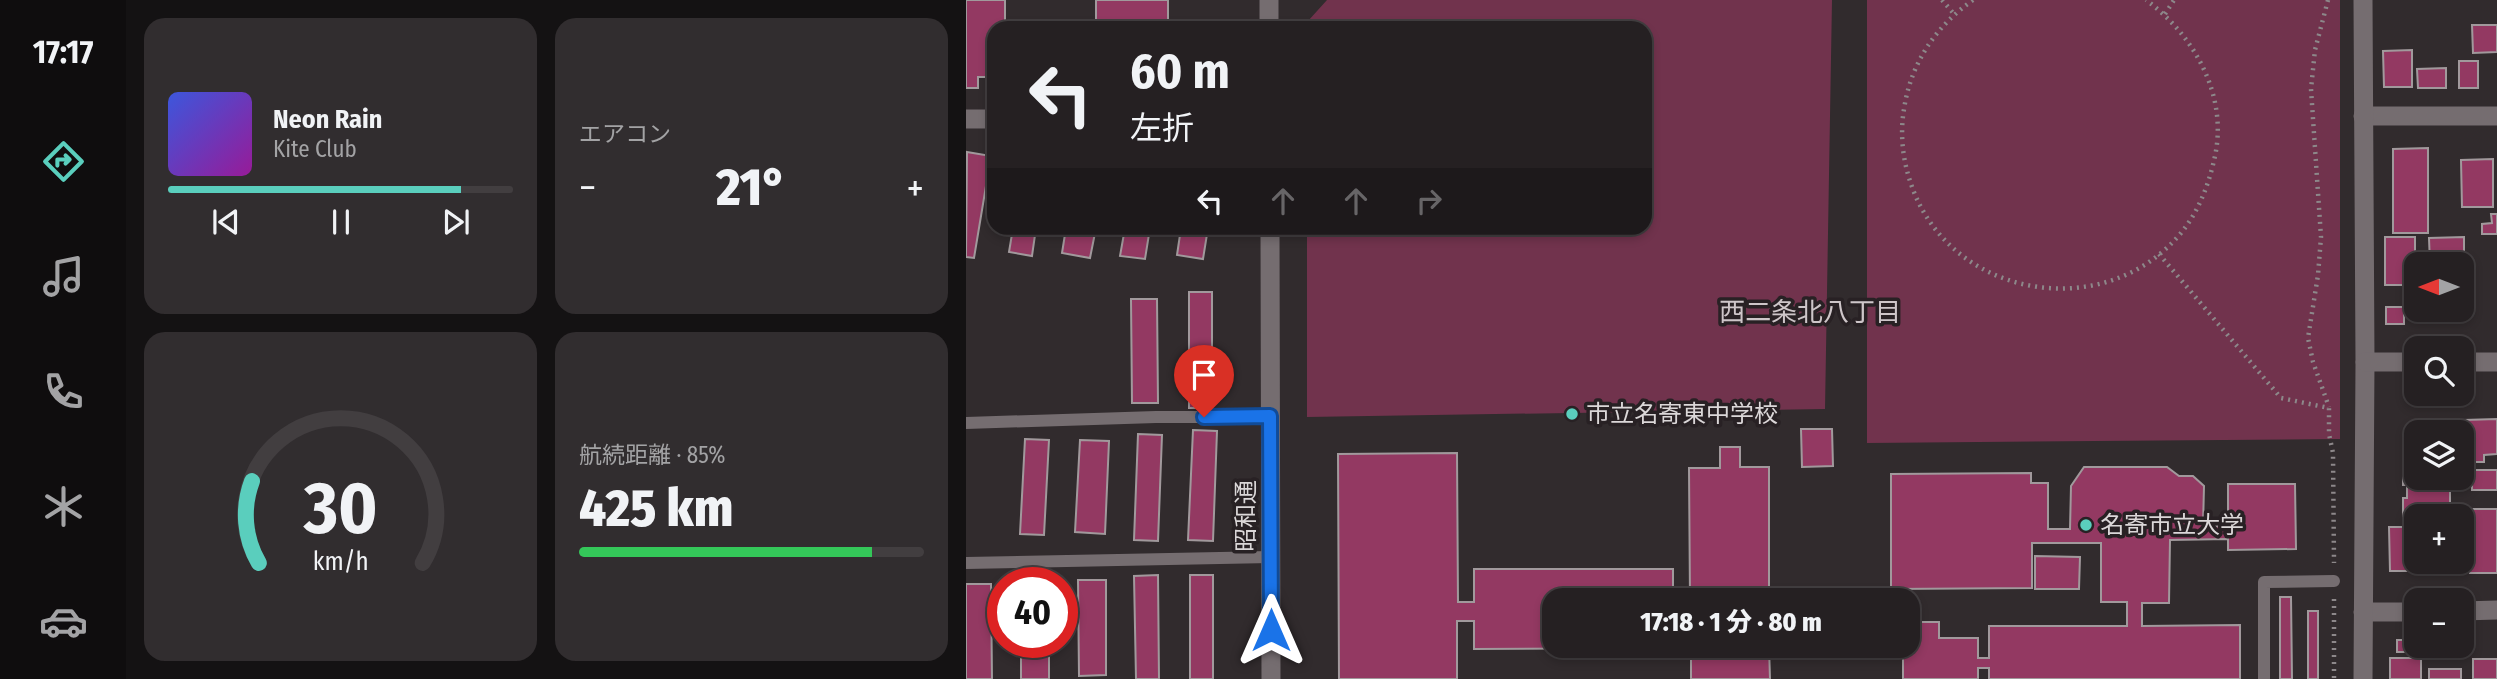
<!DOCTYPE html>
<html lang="ja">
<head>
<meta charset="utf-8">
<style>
	body { margin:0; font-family:"Fira Sans Condensed","Noto Sans JP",sans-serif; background:#312d2f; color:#f1f3f6; height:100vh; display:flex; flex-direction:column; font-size:26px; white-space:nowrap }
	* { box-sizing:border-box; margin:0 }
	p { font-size:23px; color:#a3a3a5 }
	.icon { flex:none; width:38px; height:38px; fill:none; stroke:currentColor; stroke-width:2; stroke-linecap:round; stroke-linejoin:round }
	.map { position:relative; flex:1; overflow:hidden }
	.side { display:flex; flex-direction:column; gap:18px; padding:18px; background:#141213; width:840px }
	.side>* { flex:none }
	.top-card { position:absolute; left:21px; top:21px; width:665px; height:214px; border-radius:21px; box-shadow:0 4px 10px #0003,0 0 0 2px #423e40; background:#252022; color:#f1f3f6; overflow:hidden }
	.needle { width:46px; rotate:270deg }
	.tools { position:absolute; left:1438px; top:252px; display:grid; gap:14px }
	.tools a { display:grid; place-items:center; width:70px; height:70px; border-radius:14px; background:#252022; box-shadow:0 4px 10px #0003,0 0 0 2px #423e40; font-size:35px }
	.speed { position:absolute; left:21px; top:567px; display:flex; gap:14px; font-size:35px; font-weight:700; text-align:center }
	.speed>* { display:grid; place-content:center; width:91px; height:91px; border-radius:50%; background:#252022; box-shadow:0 4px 10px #0003,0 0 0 2px #423e40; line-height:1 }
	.speed .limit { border:10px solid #d22; background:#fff; color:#111 }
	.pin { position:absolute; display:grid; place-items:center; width:60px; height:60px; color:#fff; margin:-72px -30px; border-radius:50% 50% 50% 0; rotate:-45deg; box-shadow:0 0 7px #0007 }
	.pin .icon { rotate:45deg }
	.me { position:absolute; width:77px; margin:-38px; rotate:0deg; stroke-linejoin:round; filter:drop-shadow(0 0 5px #0008) }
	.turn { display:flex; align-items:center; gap:24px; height:147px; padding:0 28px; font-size:32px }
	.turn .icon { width:91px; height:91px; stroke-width:2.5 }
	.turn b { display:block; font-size:49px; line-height:60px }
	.lanes { display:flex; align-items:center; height:66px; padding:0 28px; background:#0003; justify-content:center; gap:35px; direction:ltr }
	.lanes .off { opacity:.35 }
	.big { font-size:52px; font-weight:800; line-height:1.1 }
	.side .card { flex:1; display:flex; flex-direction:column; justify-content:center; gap:10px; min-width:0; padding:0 24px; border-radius:21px; background:#312d2f }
	.side .dial { align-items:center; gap:0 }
	.dial svg { height:182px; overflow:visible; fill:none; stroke:#423e40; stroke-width:7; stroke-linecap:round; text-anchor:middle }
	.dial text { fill:#f1f3f6; stroke:none }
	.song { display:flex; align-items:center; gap:21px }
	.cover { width:84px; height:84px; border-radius:10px; background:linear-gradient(135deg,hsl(230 70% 55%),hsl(300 70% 35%)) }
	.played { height:7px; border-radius:4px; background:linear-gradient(90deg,#5acebd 85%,#423e40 85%) }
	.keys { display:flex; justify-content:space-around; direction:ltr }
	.heat { display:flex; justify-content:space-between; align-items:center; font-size:38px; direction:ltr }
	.charge { height:10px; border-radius:5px; background:linear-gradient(90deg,#34c759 85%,#423e40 0) }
	.side .tiles { flex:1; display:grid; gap:18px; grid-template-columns:repeat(2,1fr) }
	.trip { position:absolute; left:576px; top:588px; width:378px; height:70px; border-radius:21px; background:#252022; box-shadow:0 4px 10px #0003,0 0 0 2px #423e40; font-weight:800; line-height:70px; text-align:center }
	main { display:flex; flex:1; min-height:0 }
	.dock { display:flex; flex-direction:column; width:126px; justify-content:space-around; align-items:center; background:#0f0d0e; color:#a3a3a5 }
	.dock .icon { width:49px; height:49px }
	.dock .selected { color:#5acebd }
	.dock b { font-size:32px; color:#f1f3f6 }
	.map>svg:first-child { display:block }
	.green { fill:#71334d }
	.building { fill:#933962; stroke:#a1999c; stroke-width:2 }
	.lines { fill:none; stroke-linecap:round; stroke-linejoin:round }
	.path { stroke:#8d888a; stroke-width:4.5; stroke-dasharray:2 5; stroke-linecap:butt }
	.service { stroke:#756d70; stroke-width:12 }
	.minor { stroke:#756d70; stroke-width:19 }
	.tertiary { stroke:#756d70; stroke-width:19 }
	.route-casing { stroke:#114b97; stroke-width:18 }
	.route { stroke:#1a73e8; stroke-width:12 }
	.poi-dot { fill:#5acebd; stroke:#282124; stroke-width:2.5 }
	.labels { text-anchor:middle; stroke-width:7; stroke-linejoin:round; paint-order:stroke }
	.poi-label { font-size:24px; fill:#dbd7d8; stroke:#282124; text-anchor:start }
	.street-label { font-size:24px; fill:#dbd7d8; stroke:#282124 }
	.neighbourhood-label { font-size:26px; fill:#cec6c9; stroke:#282124 }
</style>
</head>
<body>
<main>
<nav class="dock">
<b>17:17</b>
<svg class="icon selected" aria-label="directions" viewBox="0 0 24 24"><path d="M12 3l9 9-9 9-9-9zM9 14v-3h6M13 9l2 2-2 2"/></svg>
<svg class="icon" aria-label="music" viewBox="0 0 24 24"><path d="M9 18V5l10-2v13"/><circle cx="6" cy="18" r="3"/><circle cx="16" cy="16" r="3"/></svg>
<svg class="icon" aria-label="phone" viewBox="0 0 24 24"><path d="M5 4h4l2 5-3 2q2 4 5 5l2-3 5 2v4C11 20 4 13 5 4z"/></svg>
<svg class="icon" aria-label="climate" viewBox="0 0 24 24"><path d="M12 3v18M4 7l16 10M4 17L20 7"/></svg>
<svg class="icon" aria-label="car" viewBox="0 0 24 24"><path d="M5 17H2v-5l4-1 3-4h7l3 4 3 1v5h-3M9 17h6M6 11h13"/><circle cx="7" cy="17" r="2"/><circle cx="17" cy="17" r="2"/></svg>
</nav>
<section class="side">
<div class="tiles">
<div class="card">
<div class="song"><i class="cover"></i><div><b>Neon Rain</b><p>Kite Club</p></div></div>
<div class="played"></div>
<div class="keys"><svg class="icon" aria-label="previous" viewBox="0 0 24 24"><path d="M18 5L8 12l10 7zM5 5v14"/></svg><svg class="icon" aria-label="pause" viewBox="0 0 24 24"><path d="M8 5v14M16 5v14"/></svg><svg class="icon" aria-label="next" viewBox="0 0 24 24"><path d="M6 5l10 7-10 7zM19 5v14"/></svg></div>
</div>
<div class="card"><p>エアコン</p>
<div class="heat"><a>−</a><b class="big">21°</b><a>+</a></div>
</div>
<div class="card dial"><svg viewBox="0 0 100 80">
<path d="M14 69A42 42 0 1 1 86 69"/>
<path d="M14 69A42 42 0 0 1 11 33" stroke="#5acebd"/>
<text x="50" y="56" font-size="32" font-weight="700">30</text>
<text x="50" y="72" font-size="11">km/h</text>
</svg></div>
<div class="card"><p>航続距離 · 85%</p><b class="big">425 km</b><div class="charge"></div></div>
</div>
</section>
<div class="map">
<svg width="1531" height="679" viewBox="0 0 1531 679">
	<rect width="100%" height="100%" fill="#312b2d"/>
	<g class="green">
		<polygon points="361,0 866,0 859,409 341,417 341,228 679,228 679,28 342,28 342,21"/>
		<polygon points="901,0 1374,0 1374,439 901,443"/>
	</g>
	<g class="building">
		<polygon points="0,0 39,0 39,28 28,28 28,77 12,77 12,88 0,88"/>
		<rect x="130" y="0" width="72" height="28"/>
		<polygon points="1506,25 1531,25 1531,52 1507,53"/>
		<polygon points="1446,50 1446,87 1418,87 1417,51"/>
		<rect x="1493" y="61" width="19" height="27"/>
		<polygon points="1480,68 1480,88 1452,88 1451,69"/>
		<polygon points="1462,148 1462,233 1427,233 1427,149"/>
		<polygon points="1,152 25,156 8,258 0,257"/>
		<polygon points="1527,159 1527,207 1496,207 1495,160"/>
		<polygon points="1525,214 1531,214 1531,234 1516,234 1516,224 1526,223"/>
		<polygon points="47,228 70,228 66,256 43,252"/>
		<polygon points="100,228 130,228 124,258 96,253"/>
		<polygon points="159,228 184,228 179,259 154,256"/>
		<polygon points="215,228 242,228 237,259 211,255"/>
		<rect x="1419" y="237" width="30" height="48"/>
		<polygon points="1498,237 1498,303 1496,304 1496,264 1464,264 1463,238"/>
		<rect x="223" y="292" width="23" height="116"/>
		<polygon points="165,299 191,299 192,403 166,403"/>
		<rect x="1420" y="307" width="18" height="17"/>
		<polygon points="1531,419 1531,454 1518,455 1518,462 1499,462 1498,420"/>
		<polygon points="835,429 866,429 867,466 836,467"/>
		<polygon points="227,430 251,431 247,541 222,540"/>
		<polygon points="172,434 196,435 192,541 168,540"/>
		<polygon points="59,439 83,440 78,535 54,534"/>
		<polygon points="114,440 143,441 139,534 109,532"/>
		<polygon points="754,447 774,447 774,467 803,467 803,600 724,600 723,468 754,468"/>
		<polygon points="491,453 492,602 508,602 508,569 707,569 707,600 588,600 588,646 707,646 707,648 508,649 508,621 491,621 491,679 373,679 372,454"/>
		<polygon points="1437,465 1451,465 1451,478 1484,478 1484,509 1470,509 1470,516 1451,516 1451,520 1437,520 1437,498 1441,498 1441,485 1437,485"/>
		<polygon points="1118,467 1201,467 1213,476 1227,476 1238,486 1237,527 1262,526 1262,484 1329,484 1330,549 1262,550 1262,539 1204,540 1203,603 1176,603 1176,626 1274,625 1274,679 1023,679 1023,668 1012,668 1012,679 937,679 937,646 942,646 942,622 973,622 973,638 1012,638 1012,658 1023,658 1023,626 1161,626 1161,602 1135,602 1135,543 1066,543 1066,588 925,589 925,474 1065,473 1065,483 1082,483 1082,529 1104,529 1105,486"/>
		<rect x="1506" y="470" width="25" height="20"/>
		<polygon points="1503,509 1531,509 1531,573 1504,573"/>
		<polygon points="1423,527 1451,527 1451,562 1496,562 1496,572 1479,572 1479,565 1445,565 1445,571 1424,571"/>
		<polygon points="1069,556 1114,557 1113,589 1069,589"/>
		<polygon points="192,575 193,679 170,679 168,576"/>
		<rect x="224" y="575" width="23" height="104"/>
		<rect x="55" y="578" width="28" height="5"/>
		<polygon points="112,580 140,580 140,675 113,676"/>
		<polygon points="0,584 25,584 26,679 0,679"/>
		<polygon points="1314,597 1325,597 1326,679 1314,679"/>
		<rect x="1342" y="611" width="10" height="68"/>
		<polygon points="1431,640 1451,640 1451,646 1459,646 1459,652 1431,652"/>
		<rect x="55" y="642" width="28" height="37"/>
		<polygon points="725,646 803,646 804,679 725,679"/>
		<rect x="908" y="646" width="19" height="9"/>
		<polygon points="1463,646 1472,646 1473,658 1464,659"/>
		<rect x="1424" y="658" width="31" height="21"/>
		<rect x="1507" y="659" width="24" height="20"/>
		<rect x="1463" y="669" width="32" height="10"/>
	</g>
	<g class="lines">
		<g class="path">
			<polyline points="976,0 988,14"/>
			<path d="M 1007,0 C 969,27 945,63 938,109 C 933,139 938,169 950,197 C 996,301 1142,321 1215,233 C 1233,211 1243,184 1249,156 C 1262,95 1228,35 1180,0"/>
			<polyline points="1362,0 1349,50 1345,89 1355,237 1352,275 1342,338 1347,362 1363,407"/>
			<polyline points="1199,14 1208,0"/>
			<polyline points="1193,254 1315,398 1363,408 1363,434 1367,453 1368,563"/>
			<polyline points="1368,599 1368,679"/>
		</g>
		<g class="service">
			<polyline points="0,423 190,417 304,417"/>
			<polyline points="0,563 305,557"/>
			<polyline points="1298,679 1298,582 1368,581"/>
		</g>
		<g class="minor">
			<polyline points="1397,116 1531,116"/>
			<polyline points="0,119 28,119"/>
			<polyline points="1496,611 1531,610"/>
			<polyline points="1397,612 1451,612"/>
		</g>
		<g class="tertiary">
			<polyline points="303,0 303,28"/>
			<polyline points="1397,0 1399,362 1397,679"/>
			<polyline points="304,228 305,679"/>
			<polyline points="1399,362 1451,362"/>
			<polyline points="1496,362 1531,362"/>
		</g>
	</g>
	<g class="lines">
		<g class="route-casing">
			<polyline id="route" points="238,417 304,416 305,630"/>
		</g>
		<use href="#route" class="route"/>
	</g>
	<g class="poi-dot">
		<circle cx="606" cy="414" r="7"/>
		<circle cx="1120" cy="525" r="7"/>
	</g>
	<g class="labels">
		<g class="poi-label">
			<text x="620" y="422">市立名寄東中学校</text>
			<text x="1134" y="533">名寄市立大学</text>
		</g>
		<g class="street-label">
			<text transform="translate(280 516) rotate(-90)" y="8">昭和通</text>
		</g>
		<g class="neighbourhood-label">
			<text x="844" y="321">西二条北八丁目</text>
		</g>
	</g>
</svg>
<div class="tools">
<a><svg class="needle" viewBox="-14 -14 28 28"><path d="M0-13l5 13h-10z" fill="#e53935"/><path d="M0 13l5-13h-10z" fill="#a3a3a5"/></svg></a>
<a><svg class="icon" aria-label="search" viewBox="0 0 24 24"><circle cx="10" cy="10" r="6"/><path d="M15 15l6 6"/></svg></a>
<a><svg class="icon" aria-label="layers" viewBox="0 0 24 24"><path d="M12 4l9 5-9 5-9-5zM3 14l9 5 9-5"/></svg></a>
<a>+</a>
<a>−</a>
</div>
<div class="speed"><div class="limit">40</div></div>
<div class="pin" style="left:238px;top:417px;background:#d93025"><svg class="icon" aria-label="arrive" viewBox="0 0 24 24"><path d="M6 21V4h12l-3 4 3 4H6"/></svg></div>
<svg class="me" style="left:305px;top:630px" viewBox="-20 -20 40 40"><path d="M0-17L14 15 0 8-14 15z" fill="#1a73e8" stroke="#fff" stroke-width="4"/></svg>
<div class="trip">17:18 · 1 分 · 80 m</div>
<div class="top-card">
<div class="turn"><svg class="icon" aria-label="left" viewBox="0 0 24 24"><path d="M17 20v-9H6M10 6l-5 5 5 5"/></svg><div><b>60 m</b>左折</div></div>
<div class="lanes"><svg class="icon" aria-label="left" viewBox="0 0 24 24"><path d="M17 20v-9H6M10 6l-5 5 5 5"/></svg><svg class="icon off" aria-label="ahead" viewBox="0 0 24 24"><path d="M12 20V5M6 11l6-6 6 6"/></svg><svg class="icon off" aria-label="ahead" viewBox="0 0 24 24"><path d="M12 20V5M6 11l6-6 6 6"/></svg><svg class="icon off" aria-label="right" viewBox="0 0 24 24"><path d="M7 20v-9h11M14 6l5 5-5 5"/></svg></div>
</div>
</div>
</main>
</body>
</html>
